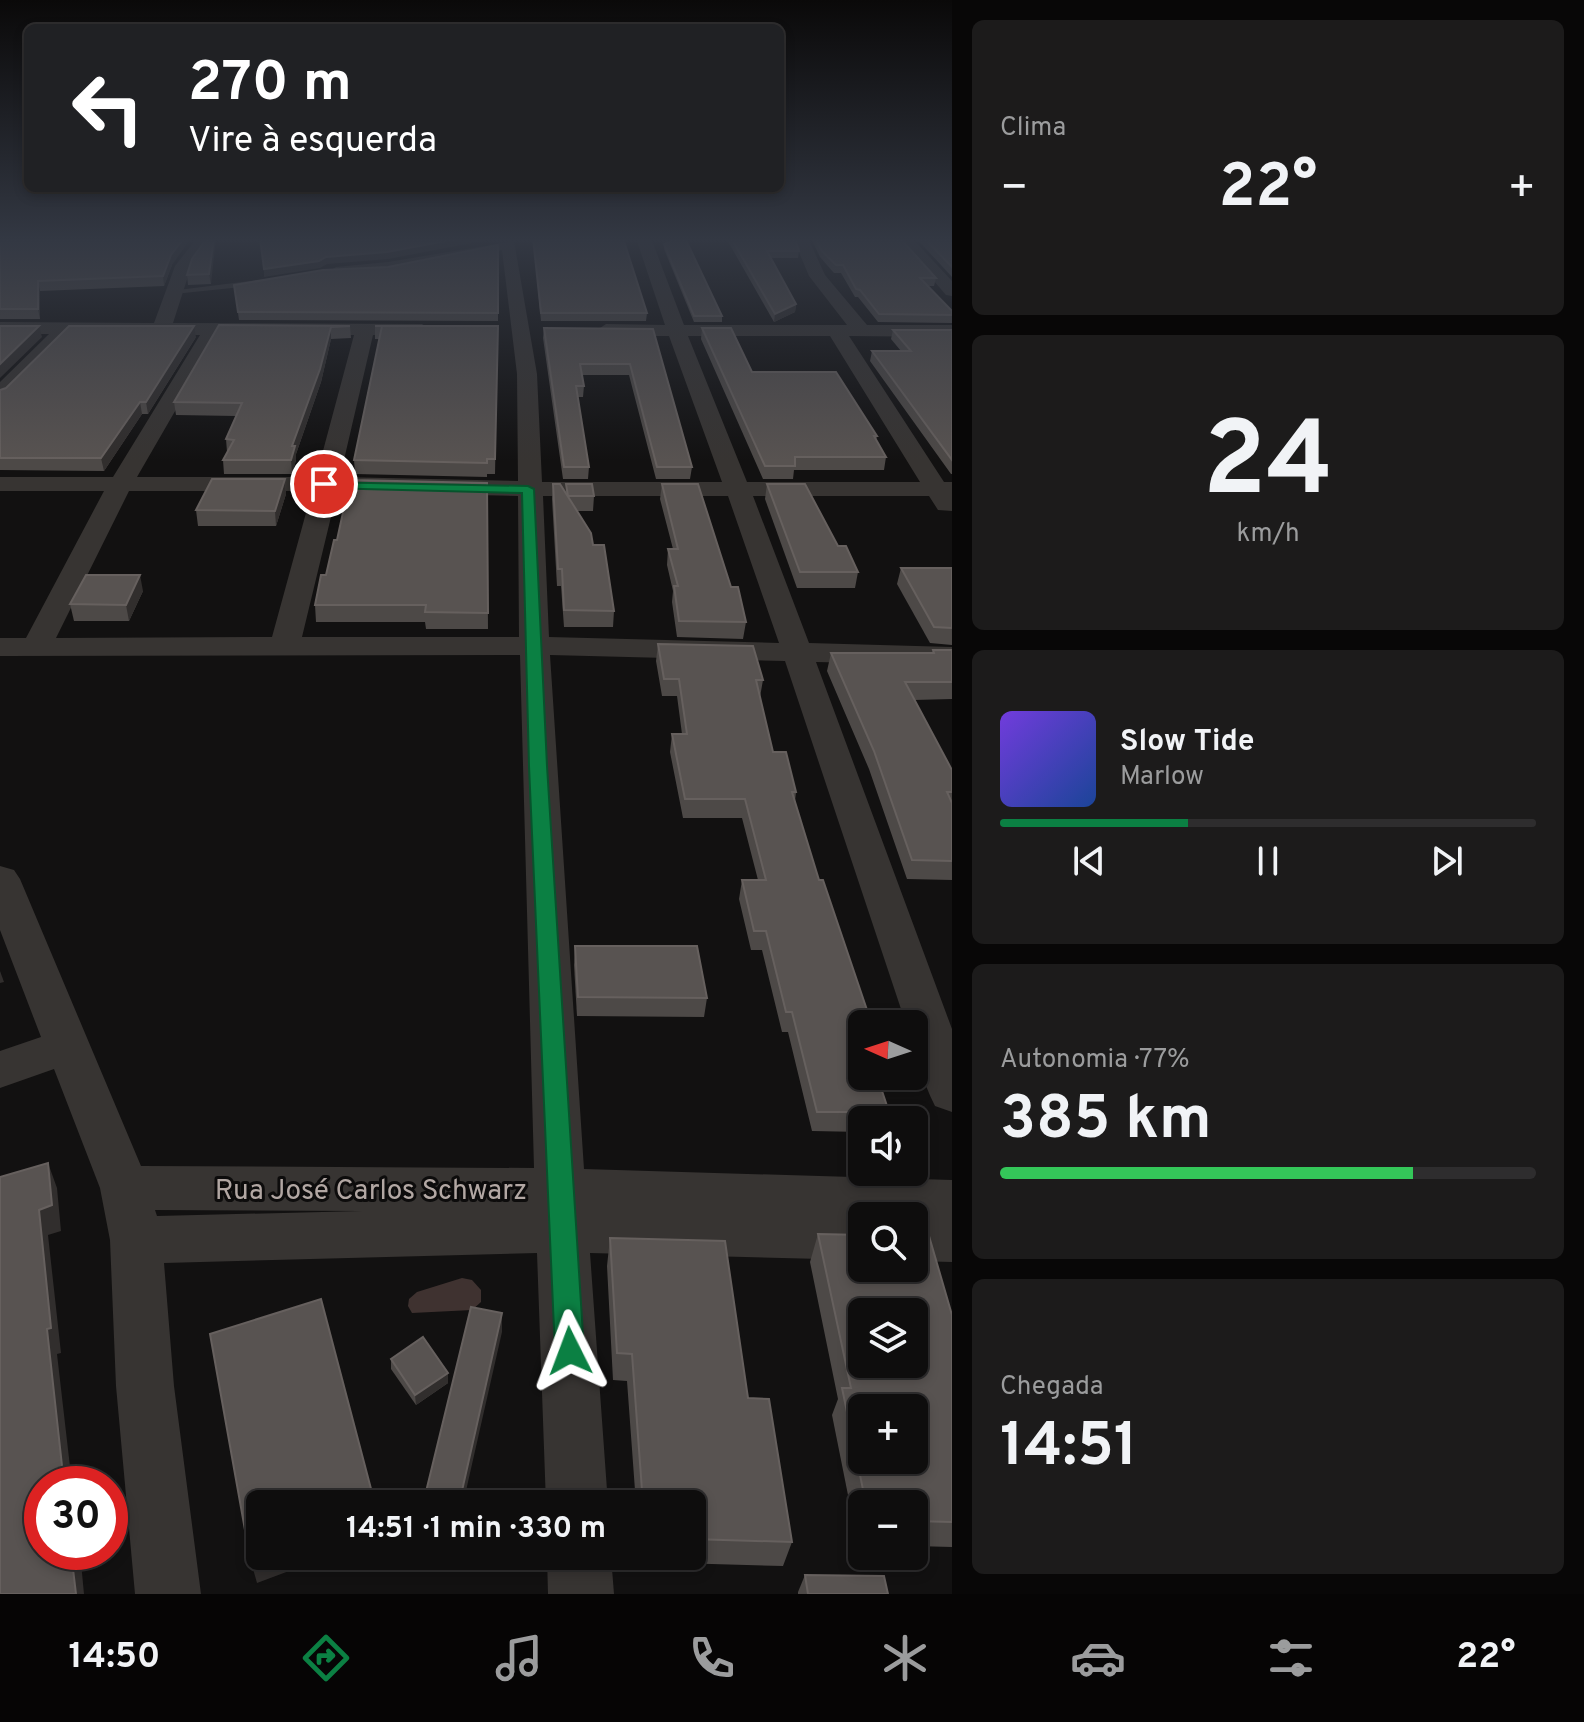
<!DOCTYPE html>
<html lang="pt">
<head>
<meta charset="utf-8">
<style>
	body { margin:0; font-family:Overpass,sans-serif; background:#1c1b1b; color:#f1f3f6; height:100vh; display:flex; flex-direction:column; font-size:30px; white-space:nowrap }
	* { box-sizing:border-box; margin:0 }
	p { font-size:26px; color:#9b9c9d }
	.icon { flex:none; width:44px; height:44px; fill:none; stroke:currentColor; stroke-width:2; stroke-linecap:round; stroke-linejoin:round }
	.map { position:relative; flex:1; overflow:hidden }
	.details { display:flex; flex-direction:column; gap:20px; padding:20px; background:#080707; width:632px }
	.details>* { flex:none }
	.hud { position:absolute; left:24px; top:24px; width:760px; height:168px; border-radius:12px; box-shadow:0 4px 12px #0003,0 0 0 2px #2e2d2e; background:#202124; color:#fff; overflow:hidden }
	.needle { width:52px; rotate:273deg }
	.fabs { position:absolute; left:848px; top:1010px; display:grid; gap:16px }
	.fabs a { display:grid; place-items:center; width:80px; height:80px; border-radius:12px; background:#0e0d0d; box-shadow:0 4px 12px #0003,0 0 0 2px #2e2d2e; font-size:40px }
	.speed { position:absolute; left:24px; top:1466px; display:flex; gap:16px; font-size:40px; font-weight:700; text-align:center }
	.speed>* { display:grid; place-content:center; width:104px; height:104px; border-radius:50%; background:#0e0d0d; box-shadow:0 4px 12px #0003,0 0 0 2px #2e2d2e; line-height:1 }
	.speed .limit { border:12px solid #d22; background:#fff; color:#111 }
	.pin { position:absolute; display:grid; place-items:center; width:68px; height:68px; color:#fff; margin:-34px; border:4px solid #fff; border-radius:50%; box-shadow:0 2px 8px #0007 }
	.me { position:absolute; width:88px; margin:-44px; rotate:357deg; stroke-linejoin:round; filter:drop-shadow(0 0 6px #0008) }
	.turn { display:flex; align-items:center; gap:28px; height:168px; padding:0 32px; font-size:36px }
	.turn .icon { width:104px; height:104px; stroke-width:2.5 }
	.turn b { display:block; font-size:56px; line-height:68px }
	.big { font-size:60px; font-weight:700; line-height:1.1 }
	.details .widget { flex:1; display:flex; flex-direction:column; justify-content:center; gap:12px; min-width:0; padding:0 28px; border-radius:12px; background:#1c1b1b }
	.details .dial { align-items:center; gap:0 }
	.dial b { font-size:104px; line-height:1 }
	.song { display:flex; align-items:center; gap:24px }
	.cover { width:96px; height:96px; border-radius:12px; background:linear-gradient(135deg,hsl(260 70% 55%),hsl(220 70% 35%)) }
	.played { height:8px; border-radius:4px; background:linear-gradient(90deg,#0b8043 35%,#2e2d2e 35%) }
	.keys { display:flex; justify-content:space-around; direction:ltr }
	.heat { display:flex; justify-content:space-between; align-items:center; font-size:44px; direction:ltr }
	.charge { height:12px; border-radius:6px; background:linear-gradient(90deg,#34c759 77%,#2e2d2e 0) }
	.trip { position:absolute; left:246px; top:1490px; width:460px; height:80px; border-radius:12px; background:#0e0d0d; box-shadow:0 4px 12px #0003,0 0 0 2px #2e2d2e; font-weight:700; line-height:80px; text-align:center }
	.dock { display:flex; height:128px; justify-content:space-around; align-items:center; background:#060505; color:#9b9c9d }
	.dock .icon { width:56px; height:56px }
	.dock .active { color:#0b8043 }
	.dock b { font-size:36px; color:#f1f3f6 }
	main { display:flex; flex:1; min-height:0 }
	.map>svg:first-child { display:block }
	.water { fill:#3f3230 }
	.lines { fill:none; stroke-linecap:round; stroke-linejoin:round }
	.lane { fill:#373432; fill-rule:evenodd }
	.street { fill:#373432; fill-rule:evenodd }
	.wall { fill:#4d4947 }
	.shaded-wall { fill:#312e2d }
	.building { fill:#585351; stroke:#66605e; stroke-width:2; fill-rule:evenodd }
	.route { fill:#0b8043; stroke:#07532c; stroke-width:2 }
	.labels { text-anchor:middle; stroke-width:6; stroke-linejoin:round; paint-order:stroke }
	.near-street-label { font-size:28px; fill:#b2a7a3; stroke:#0d0c0c }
</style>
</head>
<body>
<main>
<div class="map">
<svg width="952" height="1594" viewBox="0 0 952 1594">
	<rect width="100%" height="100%" fill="#121111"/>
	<polygon class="water" points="462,1278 472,1280 481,1290 481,1302 472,1310 412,1313 408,1306 409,1299 417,1292"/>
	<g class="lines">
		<polygon class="lane" points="259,280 262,285 174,294 170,291"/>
		<g class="street">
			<path d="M 193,238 L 207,238 L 209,243 L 191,267 L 173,323 L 422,324 L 431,330 L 422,336 L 373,335 L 340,477 L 518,481 L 517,374 L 502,250 L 388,272 L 330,276 L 328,272 L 336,267 L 388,262 L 514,241 L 537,374 L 542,482 L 722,482 L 669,336 L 606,336 L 597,330 L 606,324 L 665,325 L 636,238 L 651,238 L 684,325 L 847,325 L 809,276 L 793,238 L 808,238 L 825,275 L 867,325 L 952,325 L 952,337 L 849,336 L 944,482 L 952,482 L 952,511 L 938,510 L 929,496 L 753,496 L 809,643 L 952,647 L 952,665 L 816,662 L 952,1029 L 952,1112 L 935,1106 C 922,1080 914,1053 914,1024 L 906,1024 L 785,661 L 550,655 L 584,1169 L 952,1180 L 952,1262 L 914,1261 L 914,1216 L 862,1216 L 862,1260 L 590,1253 L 608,1504 L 546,1504 L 537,1253 L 164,1263 L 174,1386 L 201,1594 L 135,1594 L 116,1386 L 110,1240 L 100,1188 L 54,1069 L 0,1088 L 0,1051 L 41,1037 L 0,930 L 0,866 L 14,870 L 20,879 L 141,1166 L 534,1168 L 520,655 L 0,656 L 0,638 L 26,638 L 104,491 L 0,491 L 0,477 L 113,477 L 200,335 L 70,334 L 7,398 L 0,400 L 0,382 L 49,334 L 0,334 L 0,322 L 154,323 L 175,266 L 193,243 ZM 219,335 L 354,335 L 316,477 L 137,477 ZM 688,336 L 830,336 L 920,482 L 747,482 ZM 129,491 L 312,491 L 272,637 L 56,638 ZM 337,492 L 518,496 L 519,637 L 302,637 ZM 543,496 L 728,496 L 779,643 L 549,637 ZM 155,1210 L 362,1211 L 157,1216 Z"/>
			<polygon points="897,238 912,238 952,281 952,296 946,295"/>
			<polygon points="547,1556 611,1556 614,1594 548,1594"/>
		</g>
	</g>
	<g class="wall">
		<polygon points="0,238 172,265 164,286 40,291 40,319 0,319"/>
		<polygon points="207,238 211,284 188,285 187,275"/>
		<polygon points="533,238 647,313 646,321 541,321"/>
		<polygon points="726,238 795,238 799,251 798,258 771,258 796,304 795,312 774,322"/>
		<polygon points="811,238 900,238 936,278 934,286 928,286 952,311 952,323 878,322 858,297 855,297 841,273 834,273 820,257"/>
		<polygon points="916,238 952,238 952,277"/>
		<polygon points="664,244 722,316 722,322 694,322 664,249"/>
		<polygon points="498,245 498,321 239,320 234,285 388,267"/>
		<polygon points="219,325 350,326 351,338 331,339 321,382 296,454 296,460 292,474 224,474 223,460 227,452 226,439 236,416 176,415 174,402"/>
		<polygon points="375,326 498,326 495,474 487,474 487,477 355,474 354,460 379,339 375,339"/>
		<polygon points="544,328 653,329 692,467 690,479 656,479 629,375 582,375 584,386 583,397 578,397 589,467 588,479 563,479 543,338"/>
		<polygon points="702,328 752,372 877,436 876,441 886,457 884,470 794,470 793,479 763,479 701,339"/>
		<polygon points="893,330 952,330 952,474 951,474 870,361 872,351 901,351 891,339"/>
		<polygon points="196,337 148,414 142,414 104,471 0,470 0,390"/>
		<polygon points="285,479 286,494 276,526 198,526 196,510"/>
		<polygon points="487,483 488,629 426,629 425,622 316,622 315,605 326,575 337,540"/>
		<polygon points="553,484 566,493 566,484 594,496 593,511 577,511 593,545 614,611 613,627 564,627 561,586 557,586 552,499"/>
		<polygon points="662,484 731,587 746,622 743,639 677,637 672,602 673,591 667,565 668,549 673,549 660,499"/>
		<polygon points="767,484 838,546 858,572 855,588 797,588 765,499"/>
		<polygon points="901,568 952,568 952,645 930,643 897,584"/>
		<polygon points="143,591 129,621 74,621 70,604"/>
		<polygon points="658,644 763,680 760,697 773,752 796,792 795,801 819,880 868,1013 865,1024 862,1024 889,1112 886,1120 862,1120 862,1132 812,1131 788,1032 782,1032 762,950 751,950 739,899 742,880 758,880 742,818 683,818 670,752 672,734 682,734 677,696 662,696 656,661"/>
		<polygon points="933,650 952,650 952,699 914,700 952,770 952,880 907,879 869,769 827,671 831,653 932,653"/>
		<polygon points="575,946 707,998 704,1017 577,1016 574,965"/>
		<polygon points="818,1234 952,1315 952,1547 914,1546 914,1504 862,1504 862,1545 858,1545 832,1415 838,1399 810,1262"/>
		<polygon points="610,1238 748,1398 792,1542 783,1566 641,1562 640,1556 692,1556 692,1504 636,1504 627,1381 613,1380 607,1266"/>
		<polygon points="391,1359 448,1373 448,1383 416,1405 391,1369"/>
		<polygon points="805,1575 888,1594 798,1594 798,1592"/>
	</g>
	<g class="shaded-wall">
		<polygon points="184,238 191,238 172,265 164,286 163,276 171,255"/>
		<polygon points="214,238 216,238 211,284 209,274"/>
		<polygon points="462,238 498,238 388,259 327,264 320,268 264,277 264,269 326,257"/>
		<polygon points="38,281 40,291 40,319 38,309"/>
		<polygon points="796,304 795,312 774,322 775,314"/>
		<polygon points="39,326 42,337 0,378 0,364"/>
		<polygon points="194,326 196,337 148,414 146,402"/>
		<polygon points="331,327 331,339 321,382 296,454 296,460 292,474 291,460 292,446"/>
		<polygon points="140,402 142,414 104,471 101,458"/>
		<polygon points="285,479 286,494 276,526 275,511"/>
		<polygon points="140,575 143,591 129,621 126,605"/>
		<polygon points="0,971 4,982 0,983"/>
		<polygon points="48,1163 57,1188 61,1231 48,1235 61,1353 57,1354 72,1484 64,1484 47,1329 39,1210"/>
		<polygon points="502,1313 502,1332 463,1504 459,1504"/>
		<polygon points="448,1373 448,1383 416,1405 415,1395"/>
		<polygon points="71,1552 80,1552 84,1594 76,1594"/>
		<polygon points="260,1554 260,1556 329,1556 257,1583 250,1558"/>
	</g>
	<g class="building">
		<polygon points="0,238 184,238 171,255 163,276 38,281 38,309 0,309"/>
		<polygon points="207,238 214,238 209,274 187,275 192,259"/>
		<polygon points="260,238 462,238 387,252 326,257 319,261 264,269"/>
		<polygon points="533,238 623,238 647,313 541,313"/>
		<polygon points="679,238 685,238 722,316 694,316 664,244"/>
		<polygon points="731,238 795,238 799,251 767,251 796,304 775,314"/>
		<polygon points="815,238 900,238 936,278 920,278 952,311 952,315 879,314 860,290 856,289 843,265 836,265 821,250"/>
		<polygon points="924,238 952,238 952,267"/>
		<polygon points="498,245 498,313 238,312 234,285 323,270 388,267"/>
		<polygon points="219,325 350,326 331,327 320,369 292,446 295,446 291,460 223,460 234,440 226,439 242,403 174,402"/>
		<polygon points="0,326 39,326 0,364"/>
		<polygon points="69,326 194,326 146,402 140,402 101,458 0,458 0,390 6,388"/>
		<polygon points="375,326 498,326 495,459 487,459 487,463 354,460 382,326"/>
		<polygon points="544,328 653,329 692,467 657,467 630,364 580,364 584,386 576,386 589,467 564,467"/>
		<polygon points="702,328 731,328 752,372 836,372 877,436 874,436 886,457 795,457 795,466 765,466"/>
		<polygon points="893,330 952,330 952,460 872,351 911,351"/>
		<polygon points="212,479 285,479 275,511 196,510"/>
		<polygon points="350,480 487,483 488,613 425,612 426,605 315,605 321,575 326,575 334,540 337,540"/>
		<polygon points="553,484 560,484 591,533 593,545 604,545 614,611 564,610 562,569 558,569"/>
		<polygon points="566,484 592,484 594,496 568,496"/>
		<polygon points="662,484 698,484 731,587 738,587 746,622 679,621 674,586 678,586 668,549 678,549"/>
		<polygon points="767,484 805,484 838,546 846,546 858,572 800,572"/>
		<polygon points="901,568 952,568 952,628 934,627"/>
		<polygon points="86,575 140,575 126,605 70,604"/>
		<polygon points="658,644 753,646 763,680 756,680 773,752 786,752 796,792 792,792 819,880 823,880 868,1013 858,1013 862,1026 862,1076 877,1076 889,1112 817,1112 792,1012 786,1012 766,931 754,931 742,880 766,880 745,799 685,799 672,734 687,734 679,679 664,679"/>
		<polygon points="933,650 952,650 952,682 905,682 952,770 952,792 947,792 952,803 952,861 912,860 874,751 831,653 934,653"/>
		<polygon points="575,946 697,946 707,998 578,997"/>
		<polygon points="48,1163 52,1205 39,1210 51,1328 47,1329 64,1484 42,1484 42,1552 71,1552 76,1594 0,1594 0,1177"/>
		<path d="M 818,1234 L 862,1235 L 862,1268 L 914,1268 L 914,1236 L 929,1236 L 952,1315 L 952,1522 L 914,1521 L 914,1504 L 866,1504 L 842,1388 L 851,1388 ZM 862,1312 L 914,1312 L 914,1364 L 862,1364 ZM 862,1408 L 914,1408 L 914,1460 L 862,1460 Z"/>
		<polygon points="610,1238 725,1241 748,1398 769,1399 792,1542 692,1539 692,1504 643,1504 632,1354 617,1353"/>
		<polygon points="321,1299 375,1504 260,1504 260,1554 250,1558 210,1334"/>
		<polygon points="471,1307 502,1313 459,1504 423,1504"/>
		<polygon points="423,1337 448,1373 415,1395 391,1359"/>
		<polygon points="805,1575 884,1576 888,1594 808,1594"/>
	</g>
	<linearGradient id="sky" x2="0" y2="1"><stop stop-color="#0a0909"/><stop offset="0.52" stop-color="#333843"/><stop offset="1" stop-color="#333843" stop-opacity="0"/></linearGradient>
	<rect width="952" height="461" fill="url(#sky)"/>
	<polygon class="route" points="320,482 528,486 534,489 547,766 584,1351 580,1361 570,1365 559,1361 555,1351 529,766 522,493 324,488 320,487"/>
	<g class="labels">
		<g class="near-street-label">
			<text x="371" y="1199">Rua José Carlos Schwarz</text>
		</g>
	</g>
</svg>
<div class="fabs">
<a><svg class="needle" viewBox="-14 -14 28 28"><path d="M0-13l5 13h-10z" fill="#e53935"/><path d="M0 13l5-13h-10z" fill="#9b9c9d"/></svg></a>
<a><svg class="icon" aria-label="sound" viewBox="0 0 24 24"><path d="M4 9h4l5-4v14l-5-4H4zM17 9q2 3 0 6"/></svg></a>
<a><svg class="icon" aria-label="search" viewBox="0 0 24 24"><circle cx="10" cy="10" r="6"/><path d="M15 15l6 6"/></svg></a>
<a><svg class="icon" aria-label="layers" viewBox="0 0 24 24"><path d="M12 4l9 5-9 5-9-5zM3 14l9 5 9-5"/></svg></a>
<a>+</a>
<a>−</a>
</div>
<div class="speed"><div class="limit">30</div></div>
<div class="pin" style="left:324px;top:484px;background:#d93025"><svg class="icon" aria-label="arrive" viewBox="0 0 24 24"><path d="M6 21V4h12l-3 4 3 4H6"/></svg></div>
<svg class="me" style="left:570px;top:1351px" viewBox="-20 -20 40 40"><path d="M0-17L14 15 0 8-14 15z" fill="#0b8043" stroke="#fff" stroke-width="4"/></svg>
<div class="trip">14:51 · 1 min · 330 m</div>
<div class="hud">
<div class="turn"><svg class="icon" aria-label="left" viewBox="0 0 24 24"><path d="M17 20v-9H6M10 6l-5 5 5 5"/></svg><div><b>270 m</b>Vire à esquerda</div></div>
</div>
</div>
<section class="details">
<div class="widget"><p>Clima</p>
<div class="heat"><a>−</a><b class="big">22°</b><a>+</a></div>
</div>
<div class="widget dial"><b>24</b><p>km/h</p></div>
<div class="widget">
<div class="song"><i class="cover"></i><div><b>Slow Tide</b><p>Marlow</p></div></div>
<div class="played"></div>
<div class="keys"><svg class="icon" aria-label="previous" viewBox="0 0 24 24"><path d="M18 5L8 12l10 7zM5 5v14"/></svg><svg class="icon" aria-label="pause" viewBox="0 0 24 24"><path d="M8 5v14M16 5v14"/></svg><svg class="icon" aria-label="next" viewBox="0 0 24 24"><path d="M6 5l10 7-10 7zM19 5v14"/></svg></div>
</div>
<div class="widget"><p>Autonomia · 77%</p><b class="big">385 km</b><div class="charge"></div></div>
<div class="widget"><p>Chegada</p><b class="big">14:51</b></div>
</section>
</main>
<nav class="dock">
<b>14:50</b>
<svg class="icon active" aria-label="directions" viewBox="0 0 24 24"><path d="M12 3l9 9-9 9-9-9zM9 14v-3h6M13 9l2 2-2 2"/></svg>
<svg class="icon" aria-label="music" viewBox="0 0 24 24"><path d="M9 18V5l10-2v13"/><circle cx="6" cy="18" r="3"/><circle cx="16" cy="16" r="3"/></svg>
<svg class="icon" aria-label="phone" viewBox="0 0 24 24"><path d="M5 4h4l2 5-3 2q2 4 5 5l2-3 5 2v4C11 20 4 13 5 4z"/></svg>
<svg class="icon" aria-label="climate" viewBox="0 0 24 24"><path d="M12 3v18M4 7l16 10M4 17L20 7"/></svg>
<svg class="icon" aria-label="car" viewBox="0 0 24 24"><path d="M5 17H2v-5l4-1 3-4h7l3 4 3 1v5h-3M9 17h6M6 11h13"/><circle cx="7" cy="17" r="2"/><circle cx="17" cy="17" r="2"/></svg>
<svg class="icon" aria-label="filters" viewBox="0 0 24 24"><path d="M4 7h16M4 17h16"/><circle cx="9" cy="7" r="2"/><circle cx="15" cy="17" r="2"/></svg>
<b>22°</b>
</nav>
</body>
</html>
